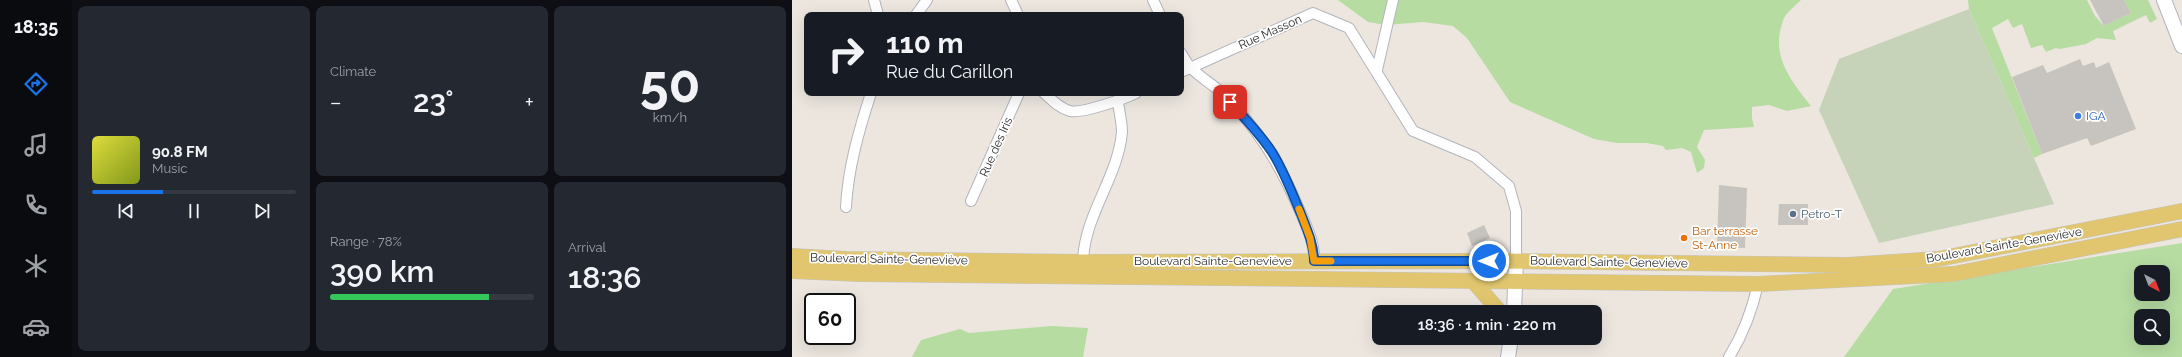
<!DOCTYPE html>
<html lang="en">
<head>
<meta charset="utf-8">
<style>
	body { margin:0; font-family:Raleway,sans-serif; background:#242831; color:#f1f3f6; height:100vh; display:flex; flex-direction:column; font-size:15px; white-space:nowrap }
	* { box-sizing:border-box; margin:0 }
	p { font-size:13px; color:#9ea1a6 }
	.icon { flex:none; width:22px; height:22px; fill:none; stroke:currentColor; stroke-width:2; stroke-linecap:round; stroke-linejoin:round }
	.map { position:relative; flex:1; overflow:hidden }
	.details { display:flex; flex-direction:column; gap:6px; padding:6px; background:#0d0f14; width:720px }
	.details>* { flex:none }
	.banner { position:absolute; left:12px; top:12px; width:380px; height:84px; border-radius:8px; box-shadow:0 4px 16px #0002; background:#171b24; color:#f1f3f6; overflow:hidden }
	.needle { width:26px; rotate:138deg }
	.fabs { position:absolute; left:1342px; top:265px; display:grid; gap:8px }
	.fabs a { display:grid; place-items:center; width:36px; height:36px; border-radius:8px; background:#171b24; box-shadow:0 4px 16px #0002; font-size:20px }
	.speed { position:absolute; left:12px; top:293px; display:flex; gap:8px; font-size:20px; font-weight:700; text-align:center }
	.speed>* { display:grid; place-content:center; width:52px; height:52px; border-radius:50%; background:#171b24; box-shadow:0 4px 16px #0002; line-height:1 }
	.speed .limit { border:2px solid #111; border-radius:6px; background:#fff; color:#111 }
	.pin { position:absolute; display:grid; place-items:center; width:34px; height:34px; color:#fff; margin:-17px; border-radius:8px; box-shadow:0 2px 6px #0006 }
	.me { position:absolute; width:44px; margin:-22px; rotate:270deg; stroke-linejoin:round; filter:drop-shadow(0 0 3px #0008) }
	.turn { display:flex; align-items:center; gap:14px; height:84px; padding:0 16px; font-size:18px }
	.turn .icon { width:52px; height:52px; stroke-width:2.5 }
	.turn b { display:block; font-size:28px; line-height:34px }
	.big { font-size:30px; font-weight:600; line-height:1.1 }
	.details .card { flex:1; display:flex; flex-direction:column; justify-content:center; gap:6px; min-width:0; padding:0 14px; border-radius:8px; background:#242831 }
	.details .dial { align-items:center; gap:0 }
	.dial b { font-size:52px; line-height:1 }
	.song { display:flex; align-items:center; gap:12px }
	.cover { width:48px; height:48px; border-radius:6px; background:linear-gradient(135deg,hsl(60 70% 55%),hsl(70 70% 35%)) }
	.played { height:4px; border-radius:2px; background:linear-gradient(90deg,#1a73e8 35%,#363941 35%) }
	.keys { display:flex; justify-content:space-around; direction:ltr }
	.heat { display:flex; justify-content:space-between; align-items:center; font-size:22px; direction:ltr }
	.charge { height:6px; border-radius:3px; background:linear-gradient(90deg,#34c759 78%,#363941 0) }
	.details .tiles { flex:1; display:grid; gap:6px; grid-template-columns:repeat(3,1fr) }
	.card:first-child { grid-row:span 2 }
	.trip { position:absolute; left:580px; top:305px; width:230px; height:40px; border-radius:8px; background:#171b24; box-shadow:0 4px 16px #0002; font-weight:600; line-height:40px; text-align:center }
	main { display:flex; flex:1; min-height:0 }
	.tabs { display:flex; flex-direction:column; width:72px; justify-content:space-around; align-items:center; background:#090b0e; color:#9ea1a6 }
	.tabs .icon { width:28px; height:28px }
	.tabs .selected { color:#1a73e8 }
	.tabs b { font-size:18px; color:#f1f3f6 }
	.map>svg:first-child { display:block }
	.green { fill:#b6dca2; fill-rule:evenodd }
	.cemetery { fill:#c6d3b9 }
	.building { fill:#c7c3bf }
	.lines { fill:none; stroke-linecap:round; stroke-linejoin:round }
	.street-casing { stroke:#b3b5be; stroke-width:12 }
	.secondary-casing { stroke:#b3b5be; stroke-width:16 }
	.primary-casing { stroke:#c4c4c4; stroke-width:16 }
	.street { stroke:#fff; stroke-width:10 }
	.secondary { stroke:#fff; stroke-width:14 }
	.primary { stroke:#e1c66f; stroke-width:15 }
	.route-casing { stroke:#114b97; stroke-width:10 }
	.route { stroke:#1a73e8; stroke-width:7 }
	.slow { stroke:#f59e0b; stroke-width:7 }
	.shop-dot { fill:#3f7fe0; stroke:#fff; stroke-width:1.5 }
	.service-dot { fill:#5c6f8a; stroke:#fff; stroke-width:1.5 }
	.food-dot { fill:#e8710a; stroke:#fff; stroke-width:1.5 }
	.labels { text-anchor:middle; stroke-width:3.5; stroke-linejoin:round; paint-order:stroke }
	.street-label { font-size:12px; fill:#2c2c2c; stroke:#fff }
	.shop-label { font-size:12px; fill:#366cbe; stroke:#fff; text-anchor:start }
	.service-label { font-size:12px; fill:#4e5e75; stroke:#fff; text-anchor:start }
	.food-label { font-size:12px; fill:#c56008; stroke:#fff; text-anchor:start }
</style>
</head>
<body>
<main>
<nav class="tabs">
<b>18:35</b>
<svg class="icon selected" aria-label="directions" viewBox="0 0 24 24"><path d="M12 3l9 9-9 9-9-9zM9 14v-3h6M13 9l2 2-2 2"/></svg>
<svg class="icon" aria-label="music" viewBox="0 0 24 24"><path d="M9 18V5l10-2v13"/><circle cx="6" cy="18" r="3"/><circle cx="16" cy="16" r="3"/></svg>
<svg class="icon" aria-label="phone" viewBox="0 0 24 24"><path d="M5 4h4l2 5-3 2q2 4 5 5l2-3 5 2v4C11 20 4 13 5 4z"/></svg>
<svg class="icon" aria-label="climate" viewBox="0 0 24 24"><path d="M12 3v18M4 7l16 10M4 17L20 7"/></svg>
<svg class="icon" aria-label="car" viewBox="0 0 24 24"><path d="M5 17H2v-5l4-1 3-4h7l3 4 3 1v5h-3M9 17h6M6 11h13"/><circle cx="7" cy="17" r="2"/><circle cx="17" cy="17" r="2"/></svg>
</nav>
<section class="details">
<div class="tiles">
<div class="card">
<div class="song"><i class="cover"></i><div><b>90.8 FM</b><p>Music</p></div></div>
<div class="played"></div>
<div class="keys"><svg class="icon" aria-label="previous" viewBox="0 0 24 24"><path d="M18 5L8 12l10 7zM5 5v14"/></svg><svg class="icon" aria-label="pause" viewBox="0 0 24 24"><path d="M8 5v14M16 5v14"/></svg><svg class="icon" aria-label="next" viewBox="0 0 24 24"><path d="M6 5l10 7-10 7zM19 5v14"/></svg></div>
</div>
<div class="card"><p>Climate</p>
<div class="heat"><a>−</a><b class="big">23°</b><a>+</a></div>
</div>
<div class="card dial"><b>50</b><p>km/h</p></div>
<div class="card"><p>Range · 78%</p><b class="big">390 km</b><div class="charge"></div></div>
<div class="card"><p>Arrival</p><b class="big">18:36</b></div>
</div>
</section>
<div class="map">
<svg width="1390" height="357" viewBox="0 0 1390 357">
	<rect width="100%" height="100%" fill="#ece6df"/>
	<g class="green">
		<path d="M 546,0 L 1009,0 C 1003,6 993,13 991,21 C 978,56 999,80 1019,106 L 995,111 L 977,105 L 960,107 L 960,118 L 962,127 L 912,130 L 905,147 L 913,160 L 912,168 L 905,173 L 899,152 L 890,148 L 874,150 L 871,146 L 855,143 L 825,143 L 802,139 L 718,102 L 675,38 L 661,26 L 631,22 L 594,25 L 576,22 Z"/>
		<polygon points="1176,0 1295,0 1303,16 1312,26 1339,13 1332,0 1356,0 1365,19 1358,23 1354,15 1321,31 1324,40 1305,38 1294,44 1268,49 1264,48 1254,52 1250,45 1239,48 1230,24 1221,28 1216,19 1200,28 1250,154 1242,158 1177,9"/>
		<path d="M 1390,243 L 1390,357 L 1052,357 L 1101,289 ZM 1349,272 L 1371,272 L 1371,294 L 1349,294 ZM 1349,316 L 1371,316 L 1371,338 L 1349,338 Z"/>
		<polygon points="260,326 296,328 291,357 120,357 129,340 168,329 177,333"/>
	</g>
	<polygon class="cemetery" points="1177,9 1262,204 1087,243 1027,110 1047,59"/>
	<g class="building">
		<polygon points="1298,0 1332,0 1339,13 1312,26"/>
		<polygon points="1288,59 1291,66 1302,62 1304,68 1317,62 1344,129 1299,146 1295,138 1250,154 1220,77 1251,65 1255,73"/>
		<polygon points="927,185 955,188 953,248 925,247"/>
		<polygon points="987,204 1016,204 1016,225 986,225"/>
		<polygon points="692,225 698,238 680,246 675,233"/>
	</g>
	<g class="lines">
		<g class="street-casing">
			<g id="street">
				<polyline points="82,0 86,15"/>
				<polyline points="219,0 226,15"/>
				<polyline points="361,0 368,15"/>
				<polyline points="124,15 135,0"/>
				<path d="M 389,53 C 392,58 395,64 399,68 C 408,77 420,84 430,93 C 466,129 487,162 507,209 C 514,225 523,243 522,261"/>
				<polyline points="585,70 601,0"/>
				<polyline points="389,72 521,13 557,28 621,131 683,157 717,186 724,211 724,261"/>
				<path d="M 252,93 C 260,100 267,108 278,111 C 289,114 332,99 344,93"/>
				<polyline points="179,201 227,93"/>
				<path d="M 54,207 C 56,168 67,130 79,93"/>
				<path d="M 291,262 C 292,215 326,178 330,132 C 330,122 327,111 326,102"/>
				<path d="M 937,357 C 952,333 960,311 966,284"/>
			</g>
		</g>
		<g class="secondary-casing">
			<g id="secondary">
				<polyline points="1372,0 1390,46"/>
				<polyline points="722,312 724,261"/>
				<polyline points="716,357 719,338"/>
			</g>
		</g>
		<g class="primary-casing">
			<g id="primary">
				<polyline points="0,256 54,259 291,262 707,261 1056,265 1146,259 1390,211"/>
				<polyline points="0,271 68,274 966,284 1162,274 1390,229"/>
				<polyline points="681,281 708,312"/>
			</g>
		</g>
		<use href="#street" class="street"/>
		<use href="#secondary" class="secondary"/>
		<use href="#primary" class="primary"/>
	</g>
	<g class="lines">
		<g class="route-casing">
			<path id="route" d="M 438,102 C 453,118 468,134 480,152 C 492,171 500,193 509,214 C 515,229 522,245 522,261 L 697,261"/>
		</g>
		<use href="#route" class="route"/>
		<polyline class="slow" points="507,209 518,238 522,261 539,261"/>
	</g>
	<circle class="shop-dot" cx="1286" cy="116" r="4"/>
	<circle class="service-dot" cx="1001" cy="214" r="4"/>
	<circle class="food-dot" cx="892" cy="238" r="4"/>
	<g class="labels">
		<g class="street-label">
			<text transform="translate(478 32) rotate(-24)" y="4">Rue Masson</text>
			<text transform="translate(204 147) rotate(-66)" y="4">Rue des Iris</text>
			<text transform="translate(1212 245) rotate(-10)" y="4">Boulevard Sainte-Geneviève</text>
			<text transform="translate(97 259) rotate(1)" y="4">Boulevard Sainte-Geneviève</text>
			<text x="421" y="265">Boulevard Sainte-Geneviève</text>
			<text transform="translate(817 262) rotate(1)" y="4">Boulevard Sainte-Geneviève</text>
		</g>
		<g class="shop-label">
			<text x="1294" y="120">IGA</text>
		</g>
		<g class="service-label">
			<text x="1009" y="218">Petro-T</text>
		</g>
		<g class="food-label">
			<text x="900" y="235">Bar terrasse<tspan x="900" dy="14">St-Anne</tspan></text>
		</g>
	</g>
</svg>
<div class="fabs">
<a><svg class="needle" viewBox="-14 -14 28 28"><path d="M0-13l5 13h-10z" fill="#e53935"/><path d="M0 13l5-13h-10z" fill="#9ea1a6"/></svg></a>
<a><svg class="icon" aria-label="search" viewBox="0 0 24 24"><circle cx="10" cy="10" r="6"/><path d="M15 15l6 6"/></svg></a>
</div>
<div class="speed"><div class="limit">60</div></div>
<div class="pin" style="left:438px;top:102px;background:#d93025"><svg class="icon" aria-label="arrive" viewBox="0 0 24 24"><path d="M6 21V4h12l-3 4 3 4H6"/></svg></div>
<svg class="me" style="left:697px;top:261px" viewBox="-20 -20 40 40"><circle r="17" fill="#1a73e8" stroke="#fff" stroke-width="3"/><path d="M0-11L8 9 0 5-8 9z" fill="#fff"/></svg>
<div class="trip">18:36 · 1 min · 220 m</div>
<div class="banner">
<div class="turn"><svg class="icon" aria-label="right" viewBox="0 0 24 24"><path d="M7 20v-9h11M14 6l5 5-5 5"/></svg><div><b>110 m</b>Rue du Carillon</div></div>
</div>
</div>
</main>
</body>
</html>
